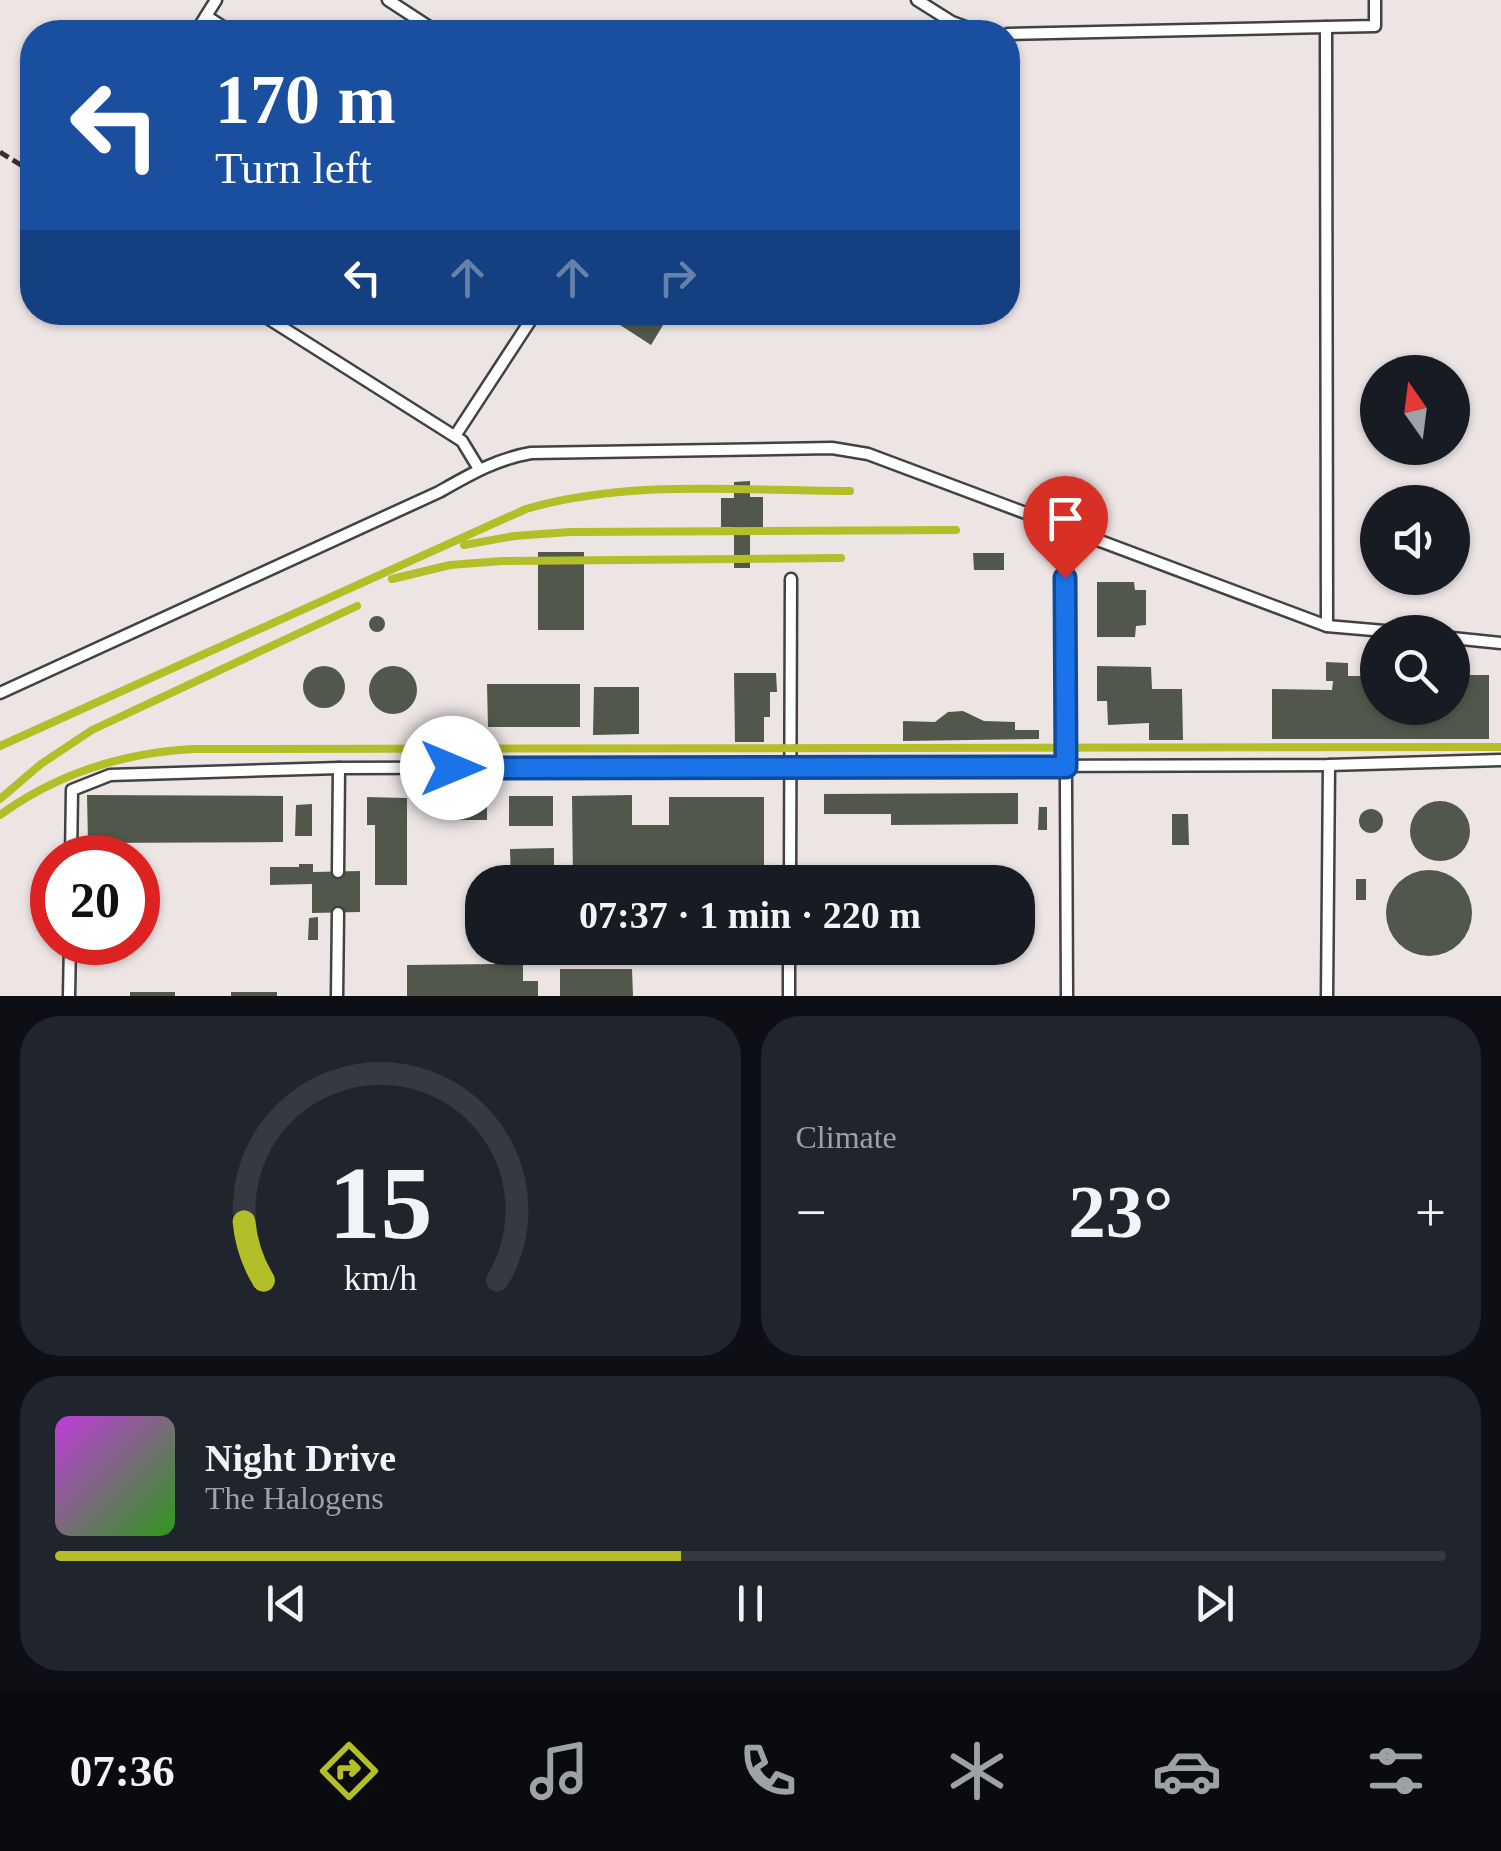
<!DOCTYPE html>
<html lang="en">
<head>
<meta charset="utf-8">
<style>
	body { margin:0; font-family:Georgia,serif; background:#20242c; color:#f1f3f6; height:100vh; display:flex; flex-direction:column; font-size:38px; white-space:nowrap }
	* { box-sizing:border-box; margin:0 }
	p { font-size:32px; color:#9ea1a6 }
	.icon { flex:none; width:55px; height:55px; fill:none; stroke:currentColor; stroke-width:2; stroke-linecap:round; stroke-linejoin:round }
	.map { position:relative; height:996px; overflow:hidden }
	.side { display:flex; flex-direction:column; gap:20px; padding:20px; background:#0d0f14; flex:1 }
	.side>* { flex:none }
	.hud { position:absolute; left:20px; top:20px; width:1000px; height:305px; border-radius:40px; box-shadow:0 2px 8px #0004; background:#1a4fa0; color:#fff; overflow:hidden }
	.needle { width:65px; rotate:346deg }
	.fabs { position:absolute; left:1360px; top:355px; display:grid; gap:20px }
	.fabs a { display:grid; place-items:center; width:110px; height:110px; border-radius:50%; background:#171b24; box-shadow:0 2px 8px #0004; font-size:50px }
	.speed { position:absolute; left:30px; top:835px; display:flex; gap:20px; font-size:50px; font-weight:700; text-align:center }
	.speed>* { display:grid; place-content:center; width:130px; height:130px; border-radius:50%; background:#171b24; box-shadow:0 2px 8px #0004; line-height:1 }
	.speed .limit { border:15px solid #d22; background:#fff; color:#111 }
	.pin { position:absolute; display:grid; place-items:center; width:85px; height:85px; color:#fff; margin:-102px -42px; border-radius:50% 50% 50% 0; rotate:-45deg; box-shadow:0 0 10px #0007 }
	.pin .icon { rotate:45deg }
	.me { position:absolute; width:110px; margin:-55px; rotate:90deg; stroke-linejoin:round; filter:drop-shadow(0 0 8px #0008) }
	.turn { display:flex; align-items:center; gap:35px; height:210px; padding:0 30px; font-size:45px }
	.turn .icon { width:130px; height:130px; stroke-width:2.5 }
	.turn b { display:block; font-size:70px; line-height:85px }
	.lanes { display:flex; align-items:center; height:95px; padding:0 30px; background:#0003; justify-content:center; gap:50px; direction:ltr }
	.lanes .off { opacity:.35 }
	.big { font-size:75px; font-weight:700; line-height:1.1 }
	.side .widget { flex:1; display:flex; flex-direction:column; justify-content:center; gap:15px; min-width:0; padding:0 35px; border-radius:40px; background:#20242c }
	.side .dial { align-items:center; gap:0 }
	.dial svg { height:260px; overflow:visible; fill:none; stroke:#363941; stroke-width:7; stroke-linecap:round; text-anchor:middle }
	.dial text { fill:#f1f3f6; stroke:none }
	.song { display:flex; align-items:center; gap:30px }
	.cover { width:120px; height:120px; border-radius:15px; background:linear-gradient(135deg,hsl(290 70% 55%),hsl(110 70% 35%)) }
	.played { height:10px; border-radius:5px; background:linear-gradient(90deg,#b4be28 45%,#363941 45%) }
	.keys { display:flex; justify-content:space-around; direction:ltr }
	.heat { display:flex; justify-content:space-between; align-items:center; font-size:55px; direction:ltr }
	.side .tiles { flex:1; display:grid; gap:20px; grid-template-columns:1fr 1fr }
	.widget:last-child { grid-column:span 2 }
	.trip { position:absolute; left:465px; top:865px; width:570px; height:100px; border-radius:40px; background:#171b24; box-shadow:0 2px 8px #0004; font-weight:700; line-height:100px; text-align:center }
	.tabs { display:flex; height:160px; justify-content:space-around; align-items:center; background:#090b0e; color:#9ea1a6 }
	.tabs .icon { width:70px; height:70px }
	.tabs .current { color:#b4be28 }
	.tabs b { font-size:45px; color:#f1f3f6 }
	.map>svg:first-child { display:block }
	.industrial { fill:#ede4e4; fill-rule:evenodd }
	.building { fill:#51584b }
	.lines { fill:none; stroke-linecap:round; stroke-linejoin:round }
	.service-casing { stroke:#424242; stroke-width:15 }
	.path { stroke:#313131; stroke-width:5; stroke-dasharray:10 5; stroke-linecap:butt }
	.service { stroke:#fff; stroke-width:10 }
	.rail { stroke:#b4be28; stroke-width:8 }
	.route-casing { stroke:#114b97; stroke-width:25 }
	.route { stroke:#1a73e8; stroke-width:18 }
</style>
</head>
<body>
<div class="map">
<svg width="1501" height="996" viewBox="0 0 1501 996">
	<rect width="100%" height="100%" fill="#f2fff1"/>
	<path class="industrial" d="M 0,0 L 1501,0 L 1501,996 L 0,996 ZM 32,32 L 1008,32 L 1008,312 L 32,312 ZM 1378,372 L 1452,372 L 1452,448 L 1378,448 ZM 1378,502 L 1452,502 L 1452,578 L 1378,578 ZM 1378,632 L 1452,632 L 1452,708 L 1378,708 ZM 52,858 L 138,858 L 138,942 L 52,942 ZM 482,882 L 1018,882 L 1018,948 L 482,948 Z"/>
	<g class="building">
		<polygon points="600,312 671,312 651,345"/>
		<polygon points="750,481 750,497 763,497 763,527 750,527 750,568 734,568 734,527 721,527 721,498 734,498 734,482"/>
		<rect x="538" y="552" width="46" height="78"/>
		<polygon points="973,553 1004,553 1004,570 974,570"/>
		<polygon points="1097,582 1134,582 1135,590 1146,590 1146,625 1136,626 1135,637 1097,637"/>
		<circle cx="377" cy="624" r="8"/>
		<polygon points="1326,662 1348,663 1348,676 1378,676 1378,708 1452,708 1452,675 1489,675 1489,739 1272,739 1272,689 1332,690 1333,681 1326,681"/>
		<polygon points="1097,666 1151,667 1152,689 1182,689 1183,740 1149,740 1149,723 1108,725 1107,701 1097,701"/>
		<circle cx="324" cy="687" r="21"/>
		<circle cx="393" cy="690" r="24"/>
		<polygon points="734,673 776,673 777,692 770,692 770,717 764,717 764,742 735,742"/>
		<polygon points="487,684 580,684 580,727 488,727"/>
		<polygon points="594,687 639,687 639,734 593,735"/>
		<polygon points="963,711 984,721 1015,722 1015,730 1039,730 1039,739 903,741 903,721 935,722 948,712"/>
		<polygon points="1018,793 1018,824 891,825 891,814 824,814 824,794"/>
		<polygon points="87,795 283,796 283,842 88,843"/>
		<polygon points="632,795 632,825 669,825 669,797 764,797 764,881 573,882 572,796"/>
		<rect x="509" y="796" width="44" height="30"/>
		<polygon points="367,797 407,798 407,885 375,885 375,825 367,825"/>
		<rect x="446" y="797" width="41" height="23"/>
		<circle cx="1440" cy="831" r="30"/>
		<polygon points="312,804 312,836 295,836 296,805"/>
		<polygon points="1039,807 1047,807 1047,830 1038,830"/>
		<circle cx="1371" cy="821" r="12"/>
		<polygon points="1172,814 1188,814 1189,845 1172,845"/>
		<polygon points="554,848 554,881 511,882 510,849"/>
		<polygon points="299,864 313,864 313,872 360,871 360,912 312,913 312,884 270,885 270,867 299,867"/>
		<circle cx="1429" cy="913" r="43"/>
		<rect x="1356" y="879" width="10" height="21"/>
		<polygon points="318,917 318,940 308,940 309,918"/>
		<polygon points="495,948 654,948 654,964 523,965 523,981 538,981 538,996 407,996 407,965 495,964"/>
		<polygon points="560,969 632,969 633,996 560,996"/>
		<rect x="130" y="992" width="45" height="4"/>
		<rect x="231" y="992" width="46" height="4"/>
	</g>
	<g class="lines">
		<g class="service-casing">
			<g id="service">
				<polyline points="388,0 437,32"/>
				<polyline points="917,0 952,22 979,32"/>
				<polyline points="206,16 231,32"/>
				<polyline points="1326,27 1375,26 1375,0"/>
				<polyline points="196,32 216,0"/>
				<polyline points="1008,34 1326,27 1327,626"/>
				<polyline points="258,312 462,441 479,469"/>
				<polyline points="455,436 536,312"/>
				<polyline points="1065,578 1067,996"/>
				<polyline points="1452,638 1501,643"/>
				<path d="M 0,693 L 439,492 C 469,475 496,459 531,453 L 832,448 L 868,454 L 1327,626 L 1396,632"/>
				<polyline points="71,858 72,790 110,775 339,768"/>
				<polyline points="338,872 339,768 1329,765 1501,760"/>
				<polyline points="790,882 791,579"/>
				<polyline points="69,996 70,942"/>
				<polyline points="337,996 338,913"/>
				<polyline points="789,996 789,948"/>
				<polyline points="1327,996 1329,765"/>
			</g>
		</g>
		<polyline class="path" points="0,152 32,172"/>
		<use href="#service" class="service"/>
		<g class="rail">
			<polyline points="464,545 514,536 570,532 956,530"/>
			<polyline points="392,579 450,565 502,561 841,558"/>
			<path d="M 0,746 L 526,509 C 630,479 743,491 850,491"/>
			<polyline points="0,799 41,764 92,730 357,606"/>
			<path d="M 0,815 C 58,773 122,753 193,749 L 1501,747"/>
		</g>
	</g>
	<g class="lines">
		<g class="route-casing">
			<polyline id="route" points="452,768 1066,767 1065,578"/>
		</g>
		<use href="#route" class="route"/>
	</g>
</svg>
<div class="fabs">
<a><svg class="needle" viewBox="-14 -14 28 28"><path d="M0-13l5 13h-10z" fill="#e53935"/><path d="M0 13l5-13h-10z" fill="#9ea1a6"/></svg></a>
<a><svg class="icon" aria-label="sound" viewBox="0 0 24 24"><path d="M4 9h4l5-4v14l-5-4H4zM17 9q2 3 0 6"/></svg></a>
<a><svg class="icon" aria-label="search" viewBox="0 0 24 24"><circle cx="10" cy="10" r="6"/><path d="M15 15l6 6"/></svg></a>
</div>
<div class="speed"><div class="limit">20</div></div>
<div class="pin" style="left:1065px;top:578px;background:#d93025"><svg class="icon" aria-label="arrive" viewBox="0 0 24 24"><path d="M6 21V4h12l-3 4 3 4H6"/></svg></div>
<svg class="me" style="left:452px;top:768px" viewBox="-20 -20 40 40"><circle r="19" fill="#fff"/><path d="M0-13L10 11 0 6-10 11z" fill="#1a73e8"/></svg>
<div class="trip">07:37 · 1 min · 220 m</div>
<div class="hud">
<div class="turn"><svg class="icon" aria-label="left" viewBox="0 0 24 24"><path d="M17 20v-9H6M10 6l-5 5 5 5"/></svg><div><b>170 m</b>Turn left</div></div>
<div class="lanes"><svg class="icon" aria-label="left" viewBox="0 0 24 24"><path d="M17 20v-9H6M10 6l-5 5 5 5"/></svg><svg class="icon off" aria-label="ahead" viewBox="0 0 24 24"><path d="M12 20V5M6 11l6-6 6 6"/></svg><svg class="icon off" aria-label="ahead" viewBox="0 0 24 24"><path d="M12 20V5M6 11l6-6 6 6"/></svg><svg class="icon off" aria-label="right" viewBox="0 0 24 24"><path d="M7 20v-9h11M14 6l5 5-5 5"/></svg></div>
</div>
</div>
<section class="side">
<div class="tiles">
<div class="widget dial"><svg viewBox="0 0 100 80">
<path d="M14 69A42 42 0 1 1 86 69"/>
<path d="M14 69A42 42 0 0 1 8 51" stroke="#b4be28"/>
<text x="50" y="56" font-size="32" font-weight="700">15</text>
<text x="50" y="72" font-size="11">km/h</text>
</svg></div>
<div class="widget"><p>Climate</p>
<div class="heat"><a>−</a><b class="big">23°</b><a>+</a></div>
</div>
<div class="widget">
<div class="song"><i class="cover"></i><div><b>Night Drive</b><p>The Halogens</p></div></div>
<div class="played"></div>
<div class="keys"><svg class="icon" aria-label="previous" viewBox="0 0 24 24"><path d="M18 5L8 12l10 7zM5 5v14"/></svg><svg class="icon" aria-label="pause" viewBox="0 0 24 24"><path d="M8 5v14M16 5v14"/></svg><svg class="icon" aria-label="next" viewBox="0 0 24 24"><path d="M6 5l10 7-10 7zM19 5v14"/></svg></div>
</div>
</div>
</section>
<nav class="tabs">
<b>07:36</b>
<svg class="icon current" aria-label="directions" viewBox="0 0 24 24"><path d="M12 3l9 9-9 9-9-9zM9 14v-3h6M13 9l2 2-2 2"/></svg>
<svg class="icon" aria-label="music" viewBox="0 0 24 24"><path d="M9 18V5l10-2v13"/><circle cx="6" cy="18" r="3"/><circle cx="16" cy="16" r="3"/></svg>
<svg class="icon" aria-label="phone" viewBox="0 0 24 24"><path d="M5 4h4l2 5-3 2q2 4 5 5l2-3 5 2v4C11 20 4 13 5 4z"/></svg>
<svg class="icon" aria-label="climate" viewBox="0 0 24 24"><path d="M12 3v18M4 7l16 10M4 17L20 7"/></svg>
<svg class="icon" aria-label="car" viewBox="0 0 24 24"><path d="M5 17H2v-5l4-1 3-4h7l3 4 3 1v5h-3M9 17h6M6 11h13"/><circle cx="7" cy="17" r="2"/><circle cx="17" cy="17" r="2"/></svg>
<svg class="icon" aria-label="filters" viewBox="0 0 24 24"><path d="M4 7h16M4 17h16"/><circle cx="9" cy="7" r="2"/><circle cx="15" cy="17" r="2"/></svg>
</nav>
</body>
</html>
